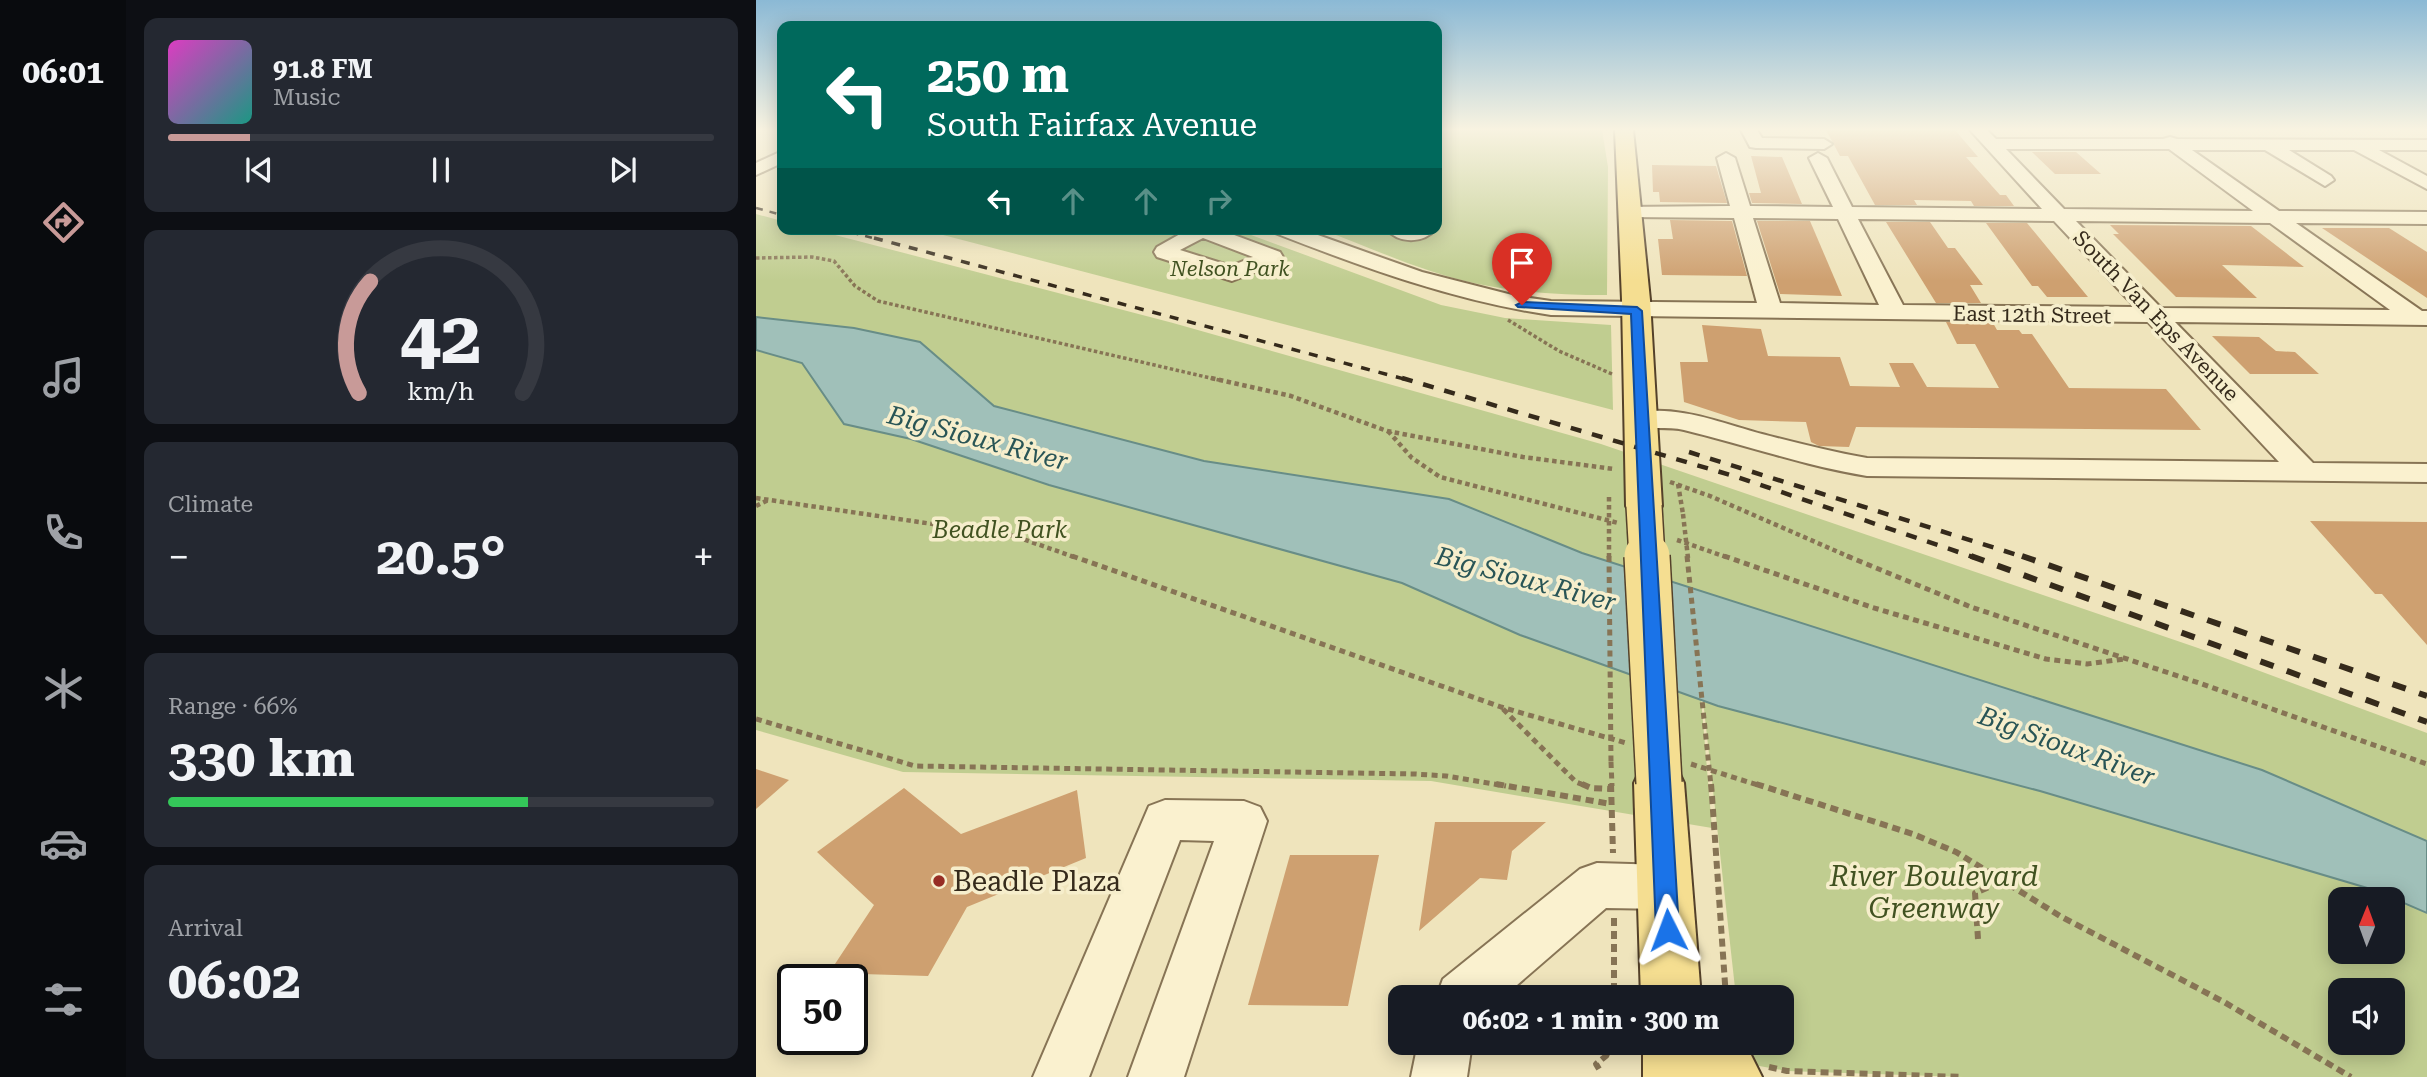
<!DOCTYPE html>
<html lang="en">
<head>
<meta charset="utf-8">
<style>
	body { margin:0; font-family:"Roboto Serif",serif; background:#242831; color:#f1f3f6; height:100vh; display:flex; flex-direction:column; font-size:26px; white-space:nowrap }
	* { box-sizing:border-box; margin:0 }
	p { font-size:23px; color:#9ea1a6 }
	.icon { flex:none; width:38px; height:38px; fill:none; stroke:currentColor; stroke-width:2; stroke-linecap:round; stroke-linejoin:round }
	.map { position:relative; flex:1; overflow:hidden }
	.panel { display:flex; flex-direction:column; gap:18px; padding:18px; background:#0d0f14; width:630px }
	.panel>* { flex:none }
	.guide { position:absolute; left:21px; top:21px; width:665px; height:214px; border-radius:14px; box-shadow:0 4px 18px #0003; background:#00695c; color:#fff; overflow:hidden }
	.needle { width:46px; rotate:1deg }
	.buttons { position:absolute; left:1572px; top:887px; display:grid; gap:14px }
	.buttons a { display:grid; place-items:center; width:77px; height:77px; border-radius:14px; background:#171b24; box-shadow:0 4px 18px #0003; font-size:35px }
	.speed { position:absolute; left:21px; top:964px; display:flex; gap:14px; font-size:35px; font-weight:700; text-align:center }
	.speed>* { display:grid; place-content:center; width:91px; height:91px; border-radius:50%; background:#171b24; box-shadow:0 4px 18px #0003; line-height:1 }
	.speed .limit { border:4px solid #111; border-radius:10px; background:#fff; color:#111 }
	.pin { position:absolute; display:grid; place-items:center; width:60px; height:60px; color:#fff; margin:-72px -30px; border-radius:50% 50% 50% 0; rotate:-45deg; box-shadow:0 0 7px #0007 }
	.pin .icon { rotate:45deg }
	.me { position:absolute; width:77px; margin:-38px; rotate:357deg; stroke-linejoin:round; filter:drop-shadow(0 0 5px #0008) }
	.turn { display:flex; align-items:center; gap:24px; height:147px; padding:0 35px; font-size:32px }
	.turn .icon { width:91px; height:91px; stroke-width:2.5 }
	.turn b { display:block; font-size:49px; line-height:60px }
	.lanes { display:flex; align-items:center; height:66px; padding:0 35px; background:#0003; justify-content:center; gap:35px; direction:ltr }
	.lanes .off { opacity:.35 }
	.big { font-size:52px; font-weight:700; line-height:1.1 }
	.panel .widget { flex:1; display:flex; flex-direction:column; justify-content:center; gap:10px; min-width:0; padding:0 24px; border-radius:14px; background:#242831 }
	.panel .dial { align-items:center; gap:0 }
	.dial svg { height:182px; overflow:visible; fill:none; stroke:#363941; stroke-width:7; stroke-linecap:round; text-anchor:middle }
	.dial text { fill:#f1f3f6; stroke:none }
	.song { display:flex; align-items:center; gap:21px }
	.cover { width:84px; height:84px; border-radius:10px; background:linear-gradient(135deg,hsl(310 70% 55%),hsl(170 70% 35%)) }
	.played { height:7px; border-radius:4px; background:linear-gradient(90deg,#c89a98 15%,#363941 15%) }
	.keys { display:flex; justify-content:space-around; direction:ltr }
	.heat { display:flex; justify-content:space-between; align-items:center; font-size:38px; direction:ltr }
	.charge { height:10px; border-radius:5px; background:linear-gradient(90deg,#34c759 66%,#363941 0) }
	.trip { position:absolute; left:632px; top:985px; width:406px; height:70px; border-radius:14px; background:#171b24; box-shadow:0 4px 18px #0003; font-weight:700; line-height:70px; text-align:center }
	main { display:flex; flex:1; min-height:0 }
	.dock { display:flex; flex-direction:column; width:126px; justify-content:space-around; align-items:center; background:#090b0e; color:#9ea1a6 }
	.dock .icon { width:49px; height:49px }
	.dock .current { color:#c89a98 }
	.dock b { font-size:32px; color:#f1f3f6 }
	.map>svg:first-child { display:block }
	.green { fill:#c0cd90; fill-rule:evenodd }
	.water { fill:#a0c0b9; stroke:#688d87; stroke-width:2 }
	.building { fill:#cea070 }
	.lines { fill:none; stroke-linecap:round; stroke-linejoin:round }
	.minor-casing { stroke:#877455; stroke-width:4 }
	.major-casing { stroke:#54412a; stroke-width:4 }
	.path-far3 { stroke:#877455; stroke-width:3.5; stroke-dasharray:3.5 2.5; stroke-linecap:butt }
	.path-far2 { stroke:#877455; stroke-width:4.5; stroke-dasharray:4.5 3.5; stroke-linecap:butt }
	.path-far1 { stroke:#877455; stroke-width:5; stroke-dasharray:6 4.5; stroke-linecap:butt }
	.path { stroke:#877455; stroke-width:6; stroke-dasharray:8 5; stroke-linecap:butt }
	.minor { fill:#faf1cf; fill-rule:evenodd }
	.major { fill:#f5de91; fill-rule:evenodd }
	.rail-far3 { stroke:#352a1b; stroke-width:2.5; stroke-dasharray:7 7; stroke-linecap:butt }
	.rail-far2 { stroke:#352a1b; stroke-width:3.5; stroke-dasharray:9 9; stroke-linecap:butt }
	.rail-far1 { stroke:#352a1b; stroke-width:4.5; stroke-dasharray:11 11; stroke-linecap:butt }
	.rail { stroke:#352a1b; stroke-width:6; stroke-dasharray:14 14; stroke-linecap:butt }
	.major-bridge-far1-casing { stroke:#54412a; stroke-width:38; stroke-linecap:butt }
	.major-bridge-casing { stroke:#54412a; stroke-width:48; stroke-linecap:butt }
	.path-bridge-far2 { stroke:#877455; stroke-width:4.5; stroke-dasharray:4.5 3.5; stroke-linecap:butt }
	.path-bridge-far1 { stroke:#877455; stroke-width:5; stroke-dasharray:6 4.5; stroke-linecap:butt }
	.path-bridge { stroke:#877455; stroke-width:6; stroke-dasharray:8 5; stroke-linecap:butt }
	.major-bridge-far1 { stroke:#f5de91; stroke-width:35 }
	.major-bridge { stroke:#f5de91; stroke-width:45 }
	.route { fill:#1a73e8; stroke:#114b97; stroke-width:2 }
	.poi-dot { fill:#972d24; stroke:#f6eecc; stroke-width:2.5 }
	.labels { text-anchor:middle; stroke-width:7; stroke-linejoin:round; paint-order:stroke }
	.far-park-label { font-size:21px; font-style:italic; fill:#415221; stroke:#f6eecc }
	.far-street-label { font-size:21px; fill:#352a1b; stroke:#f6eecc }
	.park-label { font-size:24px; font-style:italic; fill:#415221; stroke:#f6eecc }
	.water-label { font-size:26px; font-style:italic; fill:#295556; stroke:#f6eecc }
	.near-park-label { font-size:28px; font-style:italic; fill:#415221; stroke:#f6eecc }
	.near-poi-label { font-size:28px; fill:#352a1b; stroke:#f6eecc; text-anchor:start }
</style>
</head>
<body>
<main>
<nav class="dock">
<b>06:01</b>
<svg class="icon current" aria-label="directions" viewBox="0 0 24 24"><path d="M12 3l9 9-9 9-9-9zM9 14v-3h6M13 9l2 2-2 2"/></svg>
<svg class="icon" aria-label="music" viewBox="0 0 24 24"><path d="M9 18V5l10-2v13"/><circle cx="6" cy="18" r="3"/><circle cx="16" cy="16" r="3"/></svg>
<svg class="icon" aria-label="phone" viewBox="0 0 24 24"><path d="M5 4h4l2 5-3 2q2 4 5 5l2-3 5 2v4C11 20 4 13 5 4z"/></svg>
<svg class="icon" aria-label="climate" viewBox="0 0 24 24"><path d="M12 3v18M4 7l16 10M4 17L20 7"/></svg>
<svg class="icon" aria-label="car" viewBox="0 0 24 24"><path d="M5 17H2v-5l4-1 3-4h7l3 4 3 1v5h-3M9 17h6M6 11h13"/><circle cx="7" cy="17" r="2"/><circle cx="17" cy="17" r="2"/></svg>
<svg class="icon" aria-label="filters" viewBox="0 0 24 24"><path d="M4 7h16M4 17h16"/><circle cx="9" cy="7" r="2"/><circle cx="15" cy="17" r="2"/></svg>
</nav>
<section class="panel">
<div class="widget">
<div class="song"><i class="cover"></i><div><b>91.8 FM</b><p>Music</p></div></div>
<div class="played"></div>
<div class="keys"><svg class="icon" aria-label="previous" viewBox="0 0 24 24"><path d="M18 5L8 12l10 7zM5 5v14"/></svg><svg class="icon" aria-label="pause" viewBox="0 0 24 24"><path d="M8 5v14M16 5v14"/></svg><svg class="icon" aria-label="next" viewBox="0 0 24 24"><path d="M6 5l10 7-10 7zM19 5v14"/></svg></div>
</div>
<div class="widget dial"><svg viewBox="0 0 100 80">
<path d="M14 69A42 42 0 1 1 86 69"/>
<path d="M14 69A42 42 0 0 1 19 20" stroke="#c89a98"/>
<text x="50" y="56" font-size="32" font-weight="700">42</text>
<text x="50" y="72" font-size="11">km/h</text>
</svg></div>
<div class="widget"><p>Climate</p>
<div class="heat"><a>−</a><b class="big">20.5°</b><a>+</a></div>
</div>
<div class="widget"><p>Range · 66%</p><b class="big">330 km</b><div class="charge"></div></div>
<div class="widget"><p>Arrival</p><b class="big">06:02</b></div>
</section>
<div class="map">
<svg width="1671" height="1077" viewBox="0 0 1671 1077">
	<rect width="100%" height="100%" fill="#efe4bc"/>
	<g class="green">
		<path d="M 681,130 L 846,130 L 852,167 L 851,295 C 808,295 765,293 722,284 C 668,273 616,248 564,229 L 681,229 Z"/>
		<path d="M 0,214 L 26,221 L 26,229 L 56,229 L 417,323 L 845,444 L 1442,648 L 1671,733 L 1671,1077 L 1207,1077 L 1031,1071 L 987,1063 L 985,1043 L 1026,1043 L 1026,998 L 980,997 L 939,628 L 956,828 L 675,781 L 147,772 L 0,730 ZM 1584,900 L 1636,900 L 1636,952 L 1584,952 ZM 1584,990 L 1636,990 L 1636,1043 L 1584,1043 Z"/>
		<polygon points="164,229 479,229 685,305 749,318 855,325 857,410"/>
	</g>
	<polygon class="water" points="0,317 98,328 164,342 238,406 448,461 693,499 826,553 1506,770 1671,841 1671,913 1618,890 1284,791 962,706 764,635 646,583 293,485 155,439 88,424 46,363 0,350"/>
	<g class="building">
		<polygon points="1070,130 1199,130 1222,157 1210,157 1244,195 1250,195 1258,206 1218,206 1215,201 1158,200 1161,205 1119,205 1092,156 1084,156"/>
		<polygon points="1276,152 1320,152 1345,174 1299,174"/>
		<polygon points="995,156 1026,157 1046,204 996,203 993,193 1005,193"/>
		<polygon points="896,165 960,166 971,203 904,202 903,192 897,192"/>
		<polygon points="914,220 976,221 991,276 906,275 902,239 917,239"/>
		<polygon points="1001,221 1054,221 1086,296 1024,294"/>
		<polygon points="1130,222 1174,222 1192,248 1199,248 1227,285 1214,285 1225,303 1180,303"/>
		<polygon points="1230,223 1271,223 1332,297 1291,297 1282,286 1276,286"/>
		<polygon points="1354,225 1495,226 1548,267 1466,265 1501,298 1420,297 1357,234 1363,234"/>
		<polygon points="1566,228 1633,228 1671,252 1671,298"/>
		<polygon points="1190,322 1237,323 1241,330 1263,330 1266,334 1276,334 1313,388 1410,389 1445,430 1100,427 1093,447 1063,446 1055,442 1050,422 983,420 928,402 924,362 952,362 946,325 1005,329 1012,356 1084,357 1094,386 1144,387 1133,363 1157,363 1171,387 1243,388 1219,344 1201,344"/>
		<polygon points="1456,336 1503,337 1520,351 1539,352 1563,374 1494,374"/>
		<polygon points="1554,521 1671,522 1671,645 1626,594 1619,594"/>
		<polygon points="0,769 33,780 0,809"/>
		<polygon points="148,788 205,834 321,790 330,858 211,907 172,976 73,973 118,905 61,852"/>
		<polygon points="679,822 790,822 756,851 751,880 724,878 663,931"/>
		<polygon points="534,855 623,855 592,1006 492,1005"/>
	</g>
	<g class="lines">
		<g class="minor-casing">
			<g id="minor">
				<polygon points="985,130 1001,130 1006,138 1068,139 1076,144 1068,149 1000,148 994,147"/>
				<path d="M 1214,130 L 1231,130 L 1240,139 L 1407,139 L 1414,137 L 1421,139 L 1671,140 L 1671,150 L 1623,150 L 1671,176 L 1671,189 L 1598,150 L 1533,150 L 1575,176 L 1578,180 L 1569,186 L 1509,150 L 1436,150 L 1523,211 L 1671,212 L 1671,224 L 1540,223 L 1666,311 L 1671,311 L 1671,325 L 1419,322 L 1557,463 L 1671,464 L 1671,482 L 1111,476 C 1049,466 990,445 928,430 C 911,426 893,430 875,426 L 871,420 L 875,414 C 918,403 965,423 1006,434 C 1041,443 1075,452 1111,458 L 1523,462 L 1392,322 L 795,315 C 699,301 609,268 519,233 L 516,229 L 545,229 L 666,272 L 760,296 L 795,301 L 1001,303 L 978,218 L 875,217 L 868,215 L 865,211 L 868,207 L 974,206 L 961,158 L 970,153 L 979,158 L 994,206 L 1077,207 L 1053,158 L 1062,153 L 1071,158 L 1096,207 L 1286,209 ZM 1250,149 L 1413,149 L 1497,211 L 1308,209 ZM 997,218 L 1082,219 L 1123,305 L 1024,303 ZM 1102,219 L 1298,221 L 1379,307 L 1147,305 ZM 1320,221 L 1514,223 L 1634,310 L 1405,308 Z"/>
				<polygon points="26,151 26,163 0,175 0,163"/>
				<path d="M 433,229 L 462,229 L 524,252 L 527,257 L 524,262 L 476,281 L 401,257 L 398,252 L 401,247 ZM 447,238 L 497,257 L 475,266 L 424,250 Z"/>
				<path d="M 630,229 L 680,229 C 667,244 643,244 630,229 Z"/>
				<polygon points="409,800 488,801 504,807 511,821 428,1077 372,1077 458,841 424,840 333,1077 277,1077 393,806"/>
				<polygon points="841,863 909,865 926,871 933,887 926,903 909,909 850,908 746,998 680,998 687,979 824,869"/>
				<polygon points="662,1043 716,1043 711,1077 655,1077"/>
			</g>
		</g>
		<g class="major-casing">
			<g id="major">
				<polygon points="859,130 877,130 894,300 906,506 901,514 888,518 875,514 870,506 866,300"/>
				<polygon points="903,761 921,768 928,783 945,998 885,998 878,783 885,768"/>
				<polygon points="887,1043 989,1043 1006,1077 887,1077"/>
			</g>
		</g>
		<g class="path-far3">
			<polyline points="0,258 56,257 78,261 99,286 122,301 463,380"/>
			<polyline points="752,320 803,351 856,374"/>
		</g>
		<g class="path-far2">
			<polyline points="455,378 535,396 631,431 767,457 858,469"/>
			<polyline points="632,431 656,458 684,477 862,523"/>
			<polyline points="914,482 954,496 1096,558"/>
			<polyline points="922,484 927,514"/>
			<polyline points="0,498 258,536 321,558"/>
			<polyline points="0,506 12,500"/>
			<polyline points="921,540 973,558"/>
		</g>
		<g class="path-far1">
			<polyline points="316,556 745,707 870,743"/>
			<polyline points="968,556 1115,607 1290,659 1331,664 1368,659"/>
			<polyline points="1091,556 1215,607 1446,684 1671,764"/>
			<polyline points="747,709 820,782 830,786"/>
			<polyline points="0,719 159,766 659,774 690,776 750,786"/>
			<polyline points="855,762 856,786"/>
			<polyline points="935,764 1005,786"/>
		</g>
		<g class="path">
			<polyline points="740,784 855,804"/>
			<polyline points="826,784 835,788 855,789"/>
			<polyline points="855,784 857,853"/>
			<polyline points="1000,784 1157,834 1200,852 1304,916 1468,1002 1595,1077"/>
			<polyline points="956,796 970,998"/>
			<polyline points="858,918 858,998"/>
			<polyline points="1222,939 1219,893 1247,881"/>
			<polyline points="1013,1067 1031,1071 1207,1077"/>
			<polyline points="843,1069 840,1064 850,1056 857,1043"/>
		</g>
		<use href="#minor" class="minor"/>
		<use href="#major" class="major"/>
		<g class="rail-far3">
			<polyline points="0,208 26,215"/>
			<polyline points="82,229 125,240"/>
		</g>
		<polyline class="rail-far2" points="118,238 652,380"/>
		<g class="rail-far1">
			<polyline points="646,378 981,477 1220,558"/>
			<polyline points="933,452 1271,558"/>
		</g>
		<g class="rail">
			<polyline points="1215,556 1671,722"/>
			<polyline points="1266,556 1671,696"/>
		</g>
		<g class="major-bridge-far1-casing">
			<polyline id="major-bridge-far1" points="888,506 891,558"/>
		</g>
		<g class="major-bridge-casing">
			<polyline id="major-bridge" points="891,556 903,783"/>
		</g>
		<g class="path-bridge-far2">
			<polyline points="853,497 853,558"/>
			<polyline points="927,514 932,558"/>
		</g>
		<g class="path-bridge-far1">
			<polyline points="853,556 855,762"/>
			<polyline points="931,556 955,786"/>
		</g>
		<polyline class="path-bridge" points="955,784 956,796"/>
		<use href="#major-bridge-far1" class="major-bridge-far1"/>
		<use href="#major-bridge" class="major-bridge"/>
	</g>
	<linearGradient id="sky" x2="0" y2="1"><stop stop-color="#8bb9d5"/><stop offset="0.46" stop-color="#f8f3e1"/><stop offset="1" stop-color="#f8f3e1" stop-opacity="0"/></linearGradient>
	<rect width="1671" height="281" fill="url(#sky)"/>
	<polygon class="route" points="766,302 881,307 886,311 923,930 920,938 912,942 903,938 900,930 875,314 762,307 760,305"/>
	<circle class="poi-dot" cx="183" cy="881" r="7"/>
	<g class="labels">
		<g class="far-park-label">
			<text x="474" y="276">Nelson Park</text>
		</g>
		<g class="far-street-label">
			<text transform="translate(1276 315) rotate(1)" y="7">East 12th Street</text>
			<text transform="translate(1400 316) rotate(46)" y="7">South Van Eps Avenue</text>
		</g>
		<g class="park-label">
			<text x="244" y="538">Beadle Park</text>
		</g>
		<g class="water-label">
			<text transform="translate(222 438) rotate(15)" y="9">Big Sioux River</text>
			<text transform="translate(770 579) rotate(15)" y="9">Big Sioux River</text>
			<text transform="translate(1311 746) rotate(20)" y="9">Big Sioux River</text>
		</g>
		<g class="near-park-label">
			<text x="1178" y="886">River Boulevard<tspan x="1178" dy="32">Greenway</tspan></text>
		</g>
		<g class="near-poi-label">
			<text x="197" y="891">Beadle Plaza</text>
		</g>
	</g>
</svg>
<div class="buttons">
<a><svg class="needle" viewBox="-14 -14 28 28"><path d="M0-13l5 13h-10z" fill="#e53935"/><path d="M0 13l5-13h-10z" fill="#9ea1a6"/></svg></a>
<a><svg class="icon" aria-label="sound" viewBox="0 0 24 24"><path d="M4 9h4l5-4v14l-5-4H4zM17 9q2 3 0 6"/></svg></a>
</div>
<div class="speed"><div class="limit">50</div></div>
<div class="pin" style="left:766px;top:305px;background:#d93025"><svg class="icon" aria-label="arrive" viewBox="0 0 24 24"><path d="M6 21V4h12l-3 4 3 4H6"/></svg></div>
<svg class="me" style="left:912px;top:930px" viewBox="-20 -20 40 40"><path d="M0-17L14 15 0 8-14 15z" fill="#1a73e8" stroke="#fff" stroke-width="4"/></svg>
<div class="trip">06:02 · 1 min · 300 m</div>
<div class="guide">
<div class="turn"><svg class="icon" aria-label="left" viewBox="0 0 24 24"><path d="M17 20v-9H6M10 6l-5 5 5 5"/></svg><div><b>250 m</b>South Fairfax Avenue</div></div>
<div class="lanes"><svg class="icon" aria-label="left" viewBox="0 0 24 24"><path d="M17 20v-9H6M10 6l-5 5 5 5"/></svg><svg class="icon off" aria-label="ahead" viewBox="0 0 24 24"><path d="M12 20V5M6 11l6-6 6 6"/></svg><svg class="icon off" aria-label="ahead" viewBox="0 0 24 24"><path d="M12 20V5M6 11l6-6 6 6"/></svg><svg class="icon off" aria-label="right" viewBox="0 0 24 24"><path d="M7 20v-9h11M14 6l5 5-5 5"/></svg></div>
</div>
</div>
</main>
</body>
</html>
